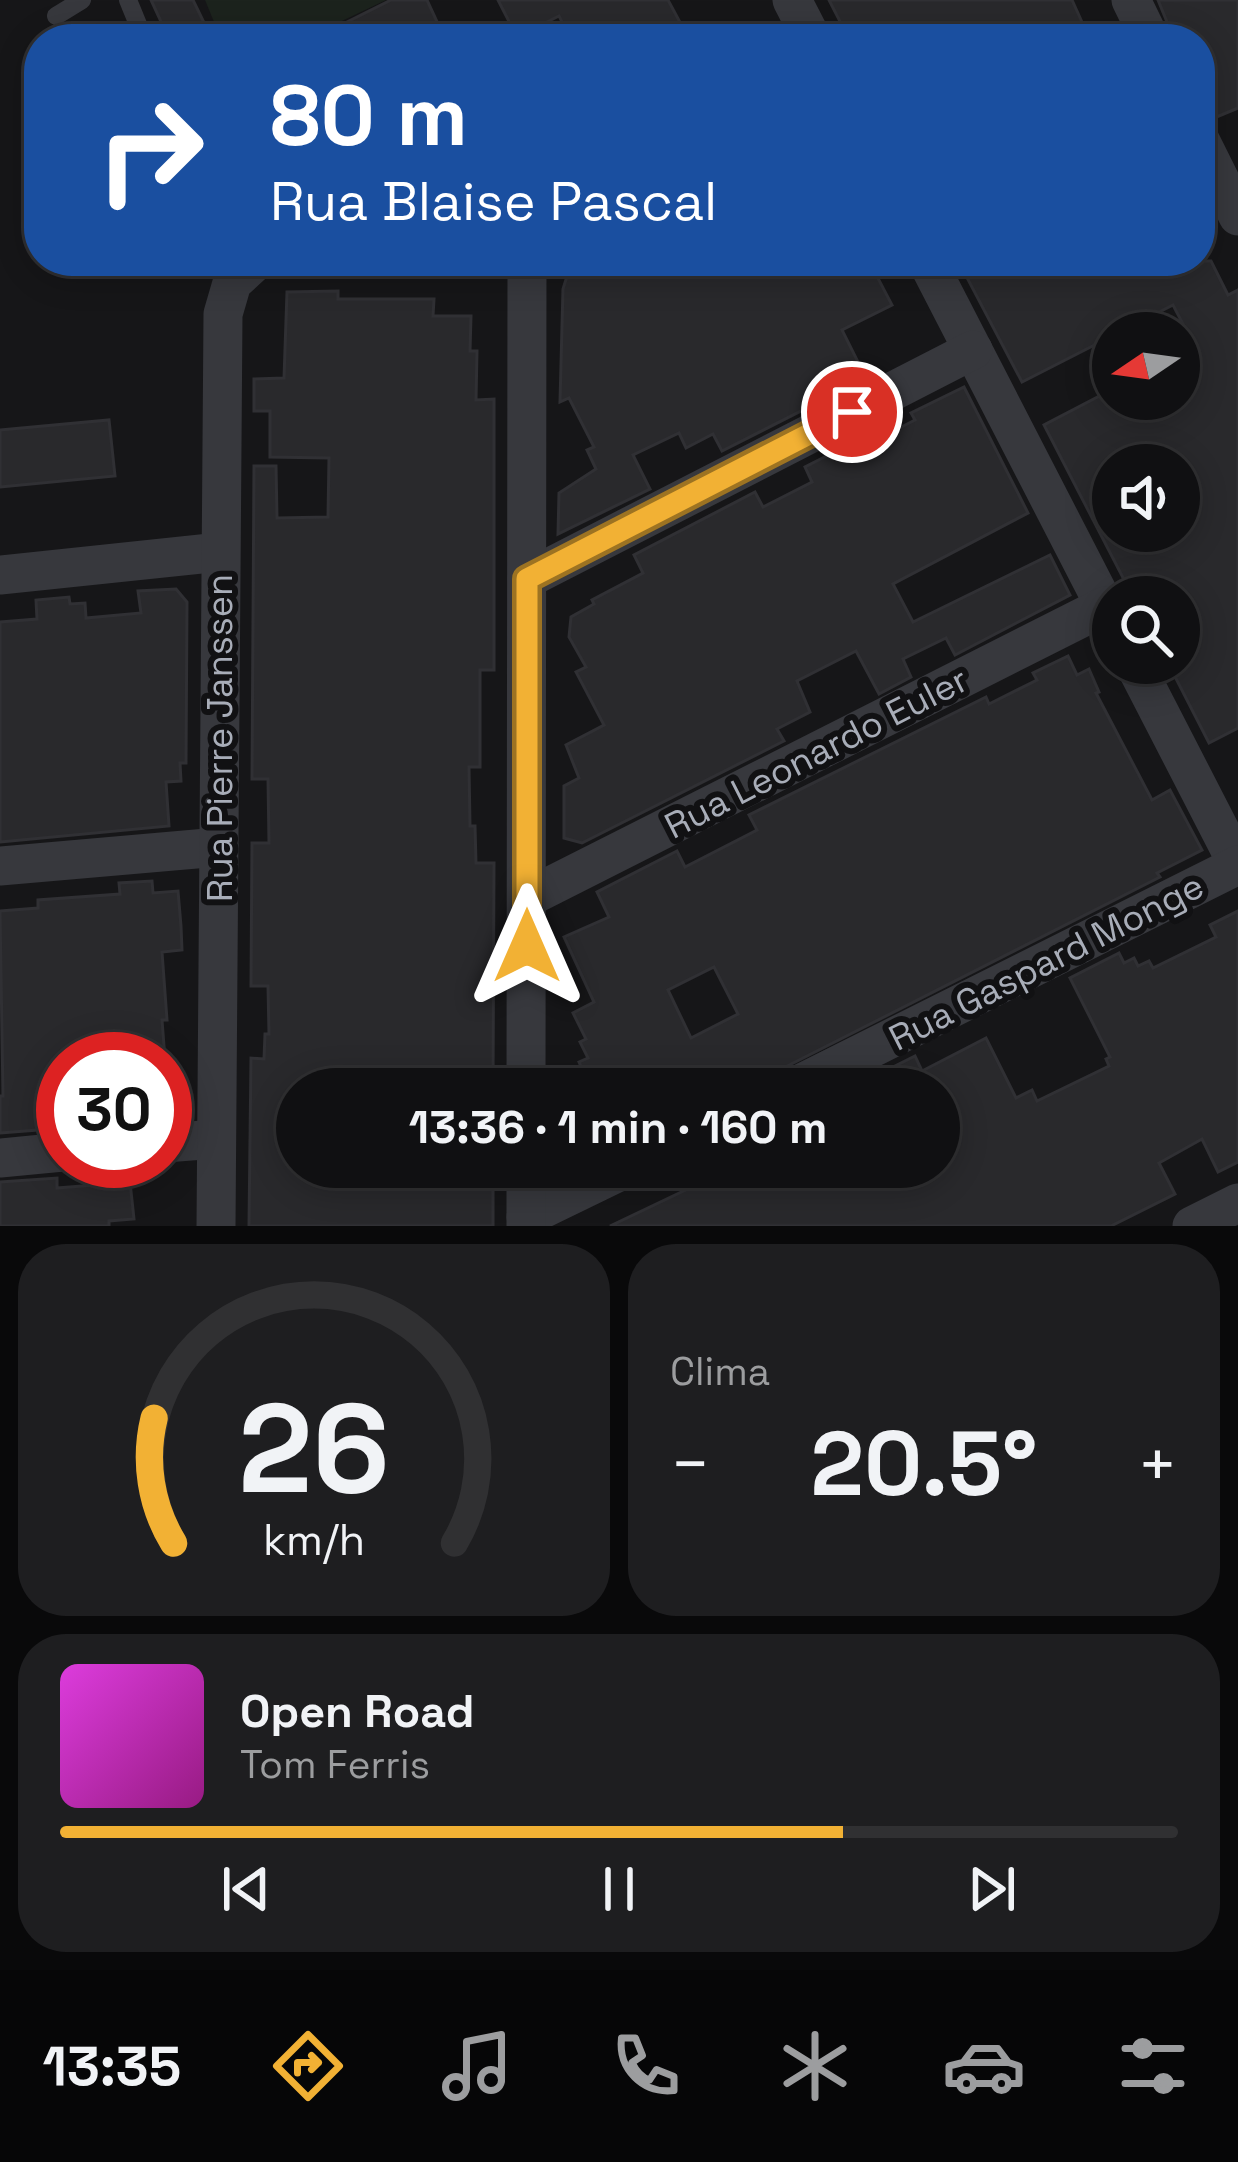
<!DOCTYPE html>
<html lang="pt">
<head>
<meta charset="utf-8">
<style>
	body { margin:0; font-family:"Space Grotesk",sans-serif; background:#1e1e20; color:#f1f3f6; height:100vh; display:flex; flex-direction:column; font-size:45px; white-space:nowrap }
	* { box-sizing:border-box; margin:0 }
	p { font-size:39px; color:#9c9d9f }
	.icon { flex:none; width:66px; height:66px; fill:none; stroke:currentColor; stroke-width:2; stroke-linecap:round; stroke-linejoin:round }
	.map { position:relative; height:1226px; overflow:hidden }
	.sheet { display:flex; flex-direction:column; gap:18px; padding:18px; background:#09090a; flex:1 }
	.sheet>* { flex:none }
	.guide { position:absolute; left:24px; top:24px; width:1191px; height:252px; border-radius:48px; box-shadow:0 6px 30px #0003,0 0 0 3px #303032; background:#1a4fa0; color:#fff; overflow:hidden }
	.needle { width:78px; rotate:257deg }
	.tools { position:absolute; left:1092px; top:312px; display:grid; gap:24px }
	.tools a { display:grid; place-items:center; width:108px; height:108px; border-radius:50%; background:#101012; box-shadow:0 6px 30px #0003,0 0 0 3px #303032; font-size:60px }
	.speed { position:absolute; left:36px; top:1032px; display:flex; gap:24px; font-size:60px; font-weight:700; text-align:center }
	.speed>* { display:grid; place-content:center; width:156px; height:156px; border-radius:50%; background:#101012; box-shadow:0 6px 30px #0003,0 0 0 3px #303032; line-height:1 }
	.speed .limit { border:18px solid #d22; background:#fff; color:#111 }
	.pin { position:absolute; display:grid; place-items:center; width:102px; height:102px; color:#fff; margin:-51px; border:6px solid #fff; border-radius:50%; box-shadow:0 3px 12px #0007 }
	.me { position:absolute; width:132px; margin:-66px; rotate:0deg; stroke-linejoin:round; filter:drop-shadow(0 0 9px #0008) }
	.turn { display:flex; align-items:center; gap:42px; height:252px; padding:0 48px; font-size:54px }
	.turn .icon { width:156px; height:156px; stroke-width:2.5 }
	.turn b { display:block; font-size:84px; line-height:102px }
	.big { font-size:90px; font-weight:700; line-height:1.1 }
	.sheet .tile { flex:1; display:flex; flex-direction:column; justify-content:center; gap:18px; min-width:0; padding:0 42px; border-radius:48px; background:#1e1e20 }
	.sheet .dial { align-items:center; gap:0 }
	.dial svg { height:312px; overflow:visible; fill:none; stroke:#303032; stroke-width:7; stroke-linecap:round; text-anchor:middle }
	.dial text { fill:#f1f3f6; stroke:none }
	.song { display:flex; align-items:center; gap:36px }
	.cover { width:144px; height:144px; border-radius:18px; background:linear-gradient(135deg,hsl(300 70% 55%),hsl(310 70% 35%)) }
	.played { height:12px; border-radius:6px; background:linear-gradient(90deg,#f2b134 70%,#303032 70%) }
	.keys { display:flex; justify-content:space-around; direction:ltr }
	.heat { display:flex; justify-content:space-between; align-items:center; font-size:66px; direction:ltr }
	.sheet .tiles { flex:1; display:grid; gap:18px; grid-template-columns:1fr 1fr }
	.tile:last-child { grid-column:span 2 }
	.trip { position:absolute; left:276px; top:1068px; width:684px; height:120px; border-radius:60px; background:#101012; box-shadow:0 6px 30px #0003,0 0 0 3px #303032; font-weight:700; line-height:120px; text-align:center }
	.dock { display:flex; height:192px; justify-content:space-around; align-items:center; background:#060607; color:#9c9d9f }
	.dock .icon { width:84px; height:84px }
	.dock .on { color:#f2b134 }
	.dock b { font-size:54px; color:#f1f3f6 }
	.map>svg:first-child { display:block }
	.green { fill:#1c231d }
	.building { fill:#29292c; stroke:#303034; stroke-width:3; fill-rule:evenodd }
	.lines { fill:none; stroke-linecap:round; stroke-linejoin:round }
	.lane { stroke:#37383d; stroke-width:18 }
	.street { stroke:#37383d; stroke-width:39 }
	.route-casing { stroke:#9d7322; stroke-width:30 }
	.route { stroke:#f2b134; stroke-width:21 }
	.labels { text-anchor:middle; stroke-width:12; stroke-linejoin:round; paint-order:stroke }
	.street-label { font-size:36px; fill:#a8adb8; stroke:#111113 }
</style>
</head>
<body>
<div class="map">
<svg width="1238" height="1226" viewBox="0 0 1238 1226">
	<rect width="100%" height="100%" fill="#161618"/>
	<polygon class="green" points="205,0 386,0 304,39 221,39"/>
	<g class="building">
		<polygon points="151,0 193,0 212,39 169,39"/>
		<polygon points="391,0 427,0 445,39 313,39"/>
		<polygon points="498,0 668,0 689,39 571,39 559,16 517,37"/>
		<polygon points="829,0 1072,0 1086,31 1061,39 849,39"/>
		<polygon points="1158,0 1238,0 1238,108 1214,118 1200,90 1200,39 1174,39"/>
		<polygon points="580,261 869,261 892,305 842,330 866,378 722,451 713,434 686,448 679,433 633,455 650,489 558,534 559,493 596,469 587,450 594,447 569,398 560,402 563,289 568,273"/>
		<path d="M 985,261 L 1211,261 L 1228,295 L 1238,290 L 1238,728 L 1209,743 L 1168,663 L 1179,663 L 1179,597 L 1133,597 L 1044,425 L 1113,389 L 1113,399 L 1179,399 L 1179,355 L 1195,347 L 1173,305 L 1022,382 L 964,272 ZM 1113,465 L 1179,465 L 1179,531 L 1113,531 Z"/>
		<polygon points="338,291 338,299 434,299 433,316 471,316 470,351 477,351 476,400 494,399 494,670 480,670 480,767 469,767 470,826 475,826 476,863 494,863 493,1084 454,1084 429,1089 297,1089 297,1167 493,1167 493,1226 249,1226 251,1058 264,1059 265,1034 269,1034 268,986 251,986 252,843 269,843 268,779 252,779 254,466 276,466 277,518 328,517 329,458 270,457 270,411 254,411 254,379 284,378 287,292"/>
		<polygon points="964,387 1028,513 893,584 913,622 1050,555 1070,595 955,655 946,638 903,659 911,677 879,694 856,651 797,681 810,712 777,729 784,741 582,843 564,838 564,786 579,778 566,745 604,725 576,672 586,667 569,637 571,617 594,604 592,600 643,573 634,555 755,492 763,507 812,482 805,467 868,435 872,442 915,420 911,413"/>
		<polygon points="109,420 115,476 0,487 0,430"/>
		<polygon points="176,589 187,602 186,763 180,763 181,781 166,782 169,826 0,842 0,622 37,619 36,600 69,597 70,604 85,603 86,618 141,613 138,591"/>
		<path d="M 1068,656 L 1077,675 L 1089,669 L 1099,692 L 1096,693 L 1152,800 L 1170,790 L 1202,850 L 1157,873 L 1160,877 L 744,1088 L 736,1073 L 705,1089 L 591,1089 L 579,1062 L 588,1058 L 580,1042 L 586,1039 L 573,1013 L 594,1002 L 564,937 L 609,917 L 597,892 L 677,851 L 685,867 L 757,830 L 749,815 L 986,697 L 989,704 L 1037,680 L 1033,673 ZM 714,967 L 738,1014 L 691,1038 L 668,990 Z"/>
		<polygon points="152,881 153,893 178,891 181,926 182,950 162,952 167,1020 162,1020 165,1059 63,1059 63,1128 0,1133 0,1096 3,1096 0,911 38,908 38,900 120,894 119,883"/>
		<polygon points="1238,911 1238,1162 1218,1172 1202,1139 1159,1163 1175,1194 1111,1226 610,1226 715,1176 717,1180 743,1167 939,1167 939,1089 849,1089 915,1056 922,1071 986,1038 1016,1098 1032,1090 1037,1101 1109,1066 1106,1059 1110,1057 1070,978 1119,953 1124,963 1134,958 1138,966 1149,961 1153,968 1216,937 1210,925"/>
		<polygon points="57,1178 57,1188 130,1182 134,1219 109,1221 109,1226 0,1226 0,1182"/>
	</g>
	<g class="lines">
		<g class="lane">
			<polyline points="128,0 144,39"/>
			<polyline points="56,16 82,0"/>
		</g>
		<g class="street">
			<polyline points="792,0 812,39"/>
			<polyline points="1131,0 1150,39"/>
			<polyline points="1200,140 1238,216"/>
			<polyline points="927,261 1113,622"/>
			<polyline points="0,575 220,552"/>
			<polyline points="527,579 973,350"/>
			<polyline points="1134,663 1238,865"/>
			<polyline points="0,866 219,847"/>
			<polyline points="527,898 1105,606"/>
			<polyline points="526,1089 527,261"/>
			<polyline points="790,1089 1238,865"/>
			<polyline points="165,1143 216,1139"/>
			<polyline points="0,1158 63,1152"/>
			<polyline points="526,1217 629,1167"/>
			<polyline points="216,1226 223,314 232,283 256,261"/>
			<polyline points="526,1226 526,1167"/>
			<polyline points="1192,1226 1238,1203"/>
		</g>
	</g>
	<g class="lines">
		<g class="route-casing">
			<polyline id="route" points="527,946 527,579 852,412"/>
		</g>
		<use href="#route" class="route"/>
	</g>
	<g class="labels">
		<g class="street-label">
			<text transform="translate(219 738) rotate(-90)" y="13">Rua Pierre Janssen</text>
			<text transform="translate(816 752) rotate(-27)" y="13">Rua Leonardo Euler</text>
			<text transform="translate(1046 961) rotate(-27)" y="13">Rua Gaspard Monge</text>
		</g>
	</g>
</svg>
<div class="tools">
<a><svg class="needle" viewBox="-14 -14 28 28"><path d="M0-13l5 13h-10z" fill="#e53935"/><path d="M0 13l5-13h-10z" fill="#9c9d9f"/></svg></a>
<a><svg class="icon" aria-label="sound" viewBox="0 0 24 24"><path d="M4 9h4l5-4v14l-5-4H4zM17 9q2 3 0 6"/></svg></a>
<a><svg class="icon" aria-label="search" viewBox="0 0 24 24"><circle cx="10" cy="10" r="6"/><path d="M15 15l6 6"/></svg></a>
</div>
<div class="speed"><div class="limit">30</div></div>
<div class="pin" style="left:852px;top:412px;background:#d93025"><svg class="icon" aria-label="arrive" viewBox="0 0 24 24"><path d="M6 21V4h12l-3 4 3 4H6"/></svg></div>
<svg class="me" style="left:527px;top:946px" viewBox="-20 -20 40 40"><path d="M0-17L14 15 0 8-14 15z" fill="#f2b134" stroke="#fff" stroke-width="4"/></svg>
<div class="trip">13:36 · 1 min · 160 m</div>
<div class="guide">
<div class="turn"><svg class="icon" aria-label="right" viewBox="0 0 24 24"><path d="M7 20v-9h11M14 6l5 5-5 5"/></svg><div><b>80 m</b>Rua Blaise Pascal</div></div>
</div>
</div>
<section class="sheet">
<div class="tiles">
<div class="tile dial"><svg viewBox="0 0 100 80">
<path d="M14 69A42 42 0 1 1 86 69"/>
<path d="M14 69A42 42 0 0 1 9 37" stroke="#f2b134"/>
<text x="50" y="56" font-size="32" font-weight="700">26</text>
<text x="50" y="72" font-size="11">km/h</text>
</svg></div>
<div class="tile"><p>Clima</p>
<div class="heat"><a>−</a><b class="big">20.5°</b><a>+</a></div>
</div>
<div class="tile">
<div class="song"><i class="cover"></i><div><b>Open Road</b><p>Tom Ferris</p></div></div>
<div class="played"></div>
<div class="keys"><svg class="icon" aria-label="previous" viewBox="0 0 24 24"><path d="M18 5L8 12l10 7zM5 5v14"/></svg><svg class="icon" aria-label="pause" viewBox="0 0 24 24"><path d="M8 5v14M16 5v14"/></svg><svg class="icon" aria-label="next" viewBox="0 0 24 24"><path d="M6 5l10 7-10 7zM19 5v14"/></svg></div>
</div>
</div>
</section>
<nav class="dock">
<b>13:35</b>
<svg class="icon on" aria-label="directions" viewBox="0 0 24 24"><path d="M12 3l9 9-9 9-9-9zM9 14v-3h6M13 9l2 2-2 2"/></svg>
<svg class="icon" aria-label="music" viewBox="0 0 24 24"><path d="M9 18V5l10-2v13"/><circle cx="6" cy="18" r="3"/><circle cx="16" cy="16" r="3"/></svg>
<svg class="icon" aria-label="phone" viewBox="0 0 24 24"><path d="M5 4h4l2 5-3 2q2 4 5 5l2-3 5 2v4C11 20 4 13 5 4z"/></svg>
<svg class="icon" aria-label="climate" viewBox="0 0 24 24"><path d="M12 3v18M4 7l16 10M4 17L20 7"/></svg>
<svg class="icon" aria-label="car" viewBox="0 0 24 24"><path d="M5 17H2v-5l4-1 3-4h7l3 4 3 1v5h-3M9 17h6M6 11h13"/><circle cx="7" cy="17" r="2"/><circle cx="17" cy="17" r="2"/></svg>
<svg class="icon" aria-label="filters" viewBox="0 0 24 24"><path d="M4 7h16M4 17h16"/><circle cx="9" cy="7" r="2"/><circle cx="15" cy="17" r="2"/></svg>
</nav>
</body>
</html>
